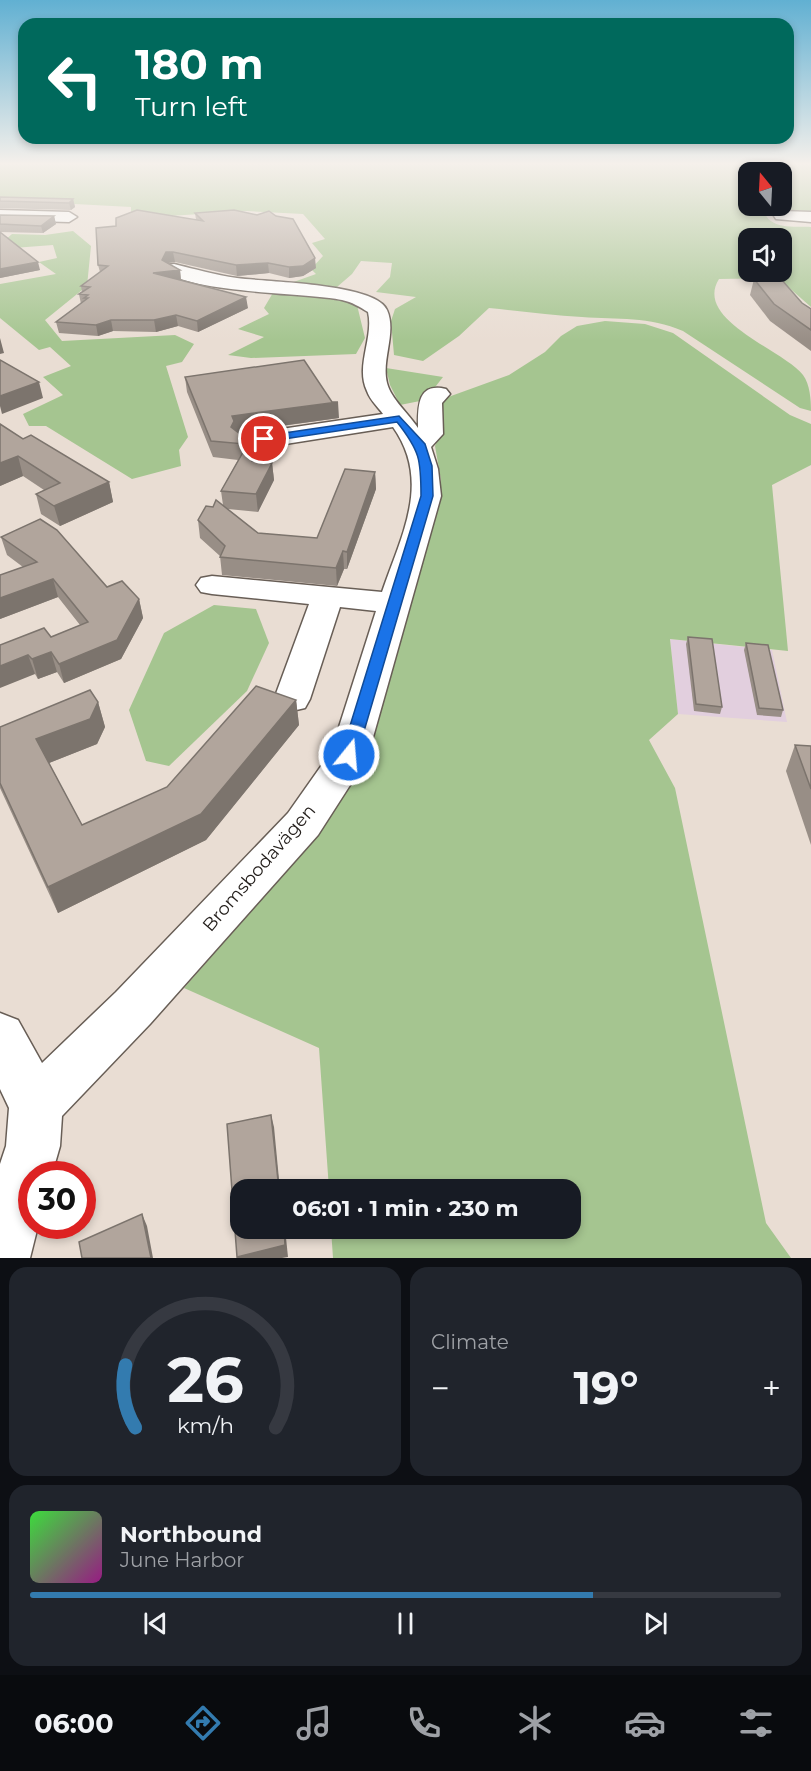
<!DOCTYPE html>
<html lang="en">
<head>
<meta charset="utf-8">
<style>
	body { margin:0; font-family:Montserrat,sans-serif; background:#20242c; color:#f1f3f6; height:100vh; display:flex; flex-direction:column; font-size:22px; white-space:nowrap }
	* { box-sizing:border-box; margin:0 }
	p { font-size:20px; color:#9ea1a6 }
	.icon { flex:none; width:33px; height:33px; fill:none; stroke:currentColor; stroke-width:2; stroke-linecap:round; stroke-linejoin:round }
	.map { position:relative; height:1258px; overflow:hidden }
	.side { display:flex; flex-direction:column; gap:9px; padding:9px; background:#0d0f14; flex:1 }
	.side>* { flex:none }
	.top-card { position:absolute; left:18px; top:18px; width:776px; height:126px; border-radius:18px; box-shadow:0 3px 9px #0003; background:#00695c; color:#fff; overflow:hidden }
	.needle { width:39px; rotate:342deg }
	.buttons { position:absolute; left:738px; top:162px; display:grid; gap:12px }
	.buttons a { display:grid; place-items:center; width:54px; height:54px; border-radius:12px; background:#171b24; box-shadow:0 3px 9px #0003; font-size:30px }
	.speed { position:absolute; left:18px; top:1161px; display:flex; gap:12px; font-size:30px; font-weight:700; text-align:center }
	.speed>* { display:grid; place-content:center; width:78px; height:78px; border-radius:50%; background:#171b24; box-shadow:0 3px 9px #0003; line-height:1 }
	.speed .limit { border:9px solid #d22; background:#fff; color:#111 }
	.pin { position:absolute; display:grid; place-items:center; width:51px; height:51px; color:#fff; margin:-26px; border:3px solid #fff; border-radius:50%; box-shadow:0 2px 6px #0007 }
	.me { position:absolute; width:66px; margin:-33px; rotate:17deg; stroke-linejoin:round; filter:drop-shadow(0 0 4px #0008) }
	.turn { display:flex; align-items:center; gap:21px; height:126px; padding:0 18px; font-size:27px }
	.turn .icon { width:78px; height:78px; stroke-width:2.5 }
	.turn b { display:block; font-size:42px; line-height:51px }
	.big { font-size:45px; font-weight:700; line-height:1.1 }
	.side .widget { flex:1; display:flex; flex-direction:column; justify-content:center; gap:9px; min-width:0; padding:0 21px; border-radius:18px; background:#20242c }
	.side .dial { align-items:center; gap:0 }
	.dial svg { height:156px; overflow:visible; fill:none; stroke:#363941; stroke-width:7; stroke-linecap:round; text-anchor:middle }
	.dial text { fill:#f1f3f6; stroke:none }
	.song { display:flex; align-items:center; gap:18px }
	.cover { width:72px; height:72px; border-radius:9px; background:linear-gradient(135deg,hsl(120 70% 55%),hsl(310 70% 35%)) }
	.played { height:6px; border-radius:3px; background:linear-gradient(90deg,#337baf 75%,#363941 75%) }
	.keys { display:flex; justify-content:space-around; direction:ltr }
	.heat { display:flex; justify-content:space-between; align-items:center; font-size:33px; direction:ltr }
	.side .tiles { flex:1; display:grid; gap:9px; grid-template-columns:1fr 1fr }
	.widget:last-child { grid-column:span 2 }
	.trip { position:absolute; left:230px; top:1179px; width:351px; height:60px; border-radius:18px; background:#171b24; box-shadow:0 3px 9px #0003; font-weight:700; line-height:60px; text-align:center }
	.tabs { display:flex; height:96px; justify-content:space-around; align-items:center; background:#090b0e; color:#9ea1a6 }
	.tabs .icon { width:42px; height:42px }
	.tabs .current { color:#337baf }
	.tabs b { font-size:27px; color:#f1f3f6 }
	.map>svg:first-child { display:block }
	.industrial { fill:#e2cfde }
	.green { fill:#a5c590; fill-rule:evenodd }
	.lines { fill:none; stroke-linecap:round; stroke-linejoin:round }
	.minor-casing { stroke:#685e56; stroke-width:3 }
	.minor { fill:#fff; fill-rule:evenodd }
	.wall { fill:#988e86 }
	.shaded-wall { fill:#7c746d }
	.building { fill:#b1a59c; stroke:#7c746d; stroke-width:1.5 }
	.route { fill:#1a73e8; stroke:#114b97; stroke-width:1.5 }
	.labels { text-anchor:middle; stroke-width:6; stroke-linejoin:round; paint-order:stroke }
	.street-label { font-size:18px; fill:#25201d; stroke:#fff }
</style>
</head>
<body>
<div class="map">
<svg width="811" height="1258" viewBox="0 0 811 1258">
	<rect width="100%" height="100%" fill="#e9ddd3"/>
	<polygon class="industrial" points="670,639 772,650 787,722 678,714"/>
	<g class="green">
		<path d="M 0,165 L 811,165 L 811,213 L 764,210 C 768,230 795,226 811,227 L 811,307 L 778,278 L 719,279 C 693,320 784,350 803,375 C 810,384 811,400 811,411 L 800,408 L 683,331 C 649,316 618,320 582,317 C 551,315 520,311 489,308 L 459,336 L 423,361 L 394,355 L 391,321 L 395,309 L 416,297 L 376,292 L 390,277 L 392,263 L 361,261 L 352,274 L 337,287 L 288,284 L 316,274 L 311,269 L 323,256 L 312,243 L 325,239 L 303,214 L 247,211 L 138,218 L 131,216 L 131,207 L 0,200 ZM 748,172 L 782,172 L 782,206 L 748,206 ZM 748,238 L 782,238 L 782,272 L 748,272 Z"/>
		<polygon points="73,231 91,246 87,286 45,320 62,341 175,335 194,344 182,362 166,366 188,437 179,450 181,466 132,479 46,426 29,426 23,414 63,395 43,377 71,366 50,347 39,350 0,318 0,284 56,274 39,262 57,258 53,245 0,249 4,241 12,234 45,235"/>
		<polygon points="274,291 340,299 357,305 365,338 356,354 251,358 228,355 264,337 238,329 269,314 264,308"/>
		<polygon points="605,321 645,324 673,333 790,415 811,424 811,465 772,485 788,651 670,639 678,714 649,740 675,788 766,1223 791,1258 333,1258 331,1229 570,1228 570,1190 329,1189 319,1048 184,988 313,840 368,756 441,480 435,446 443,427 438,409 440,400 509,375 545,352 561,336 577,326"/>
		<polygon points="386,368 443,377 425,400 400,405 390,385"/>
		<polygon points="214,605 256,609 269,643 247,691 169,766 146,761 129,710 164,633"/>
	</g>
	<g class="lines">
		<g class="minor-casing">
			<g id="minor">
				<polygon points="0,210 69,212 77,217 69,222 0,220"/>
				<polygon points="782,211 811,212 811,222 776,219 774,216"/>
				<path d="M 174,264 C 195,269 215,275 237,278 C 265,282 376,283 387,310 C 397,333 381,359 387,383 C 391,399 409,414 418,428 C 418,407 417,382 446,389 L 450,394 L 442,403 L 443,434 L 431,447 L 438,469 L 441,496 L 368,755 L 363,765 L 318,835 L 150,1024 L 62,1116 L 60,1146 L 52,1174 L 32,1174 L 32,1226 L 38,1226 L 30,1258 L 0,1258 L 0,1164 L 6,1146 L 9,1108 L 0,1089 L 0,1013 L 18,1020 L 42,1063 L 116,992 L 288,813 L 331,752 L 376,611 L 340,607 L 310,699 L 305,708 L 292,711 L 279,708 L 274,699 L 309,604 L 212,594 L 201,592 L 196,585 L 201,578 L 212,576 L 382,592 C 401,536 432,482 393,427 L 248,450 L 239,447 L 235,442 L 239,437 L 248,434 L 383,414 C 378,407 370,400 367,391 C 355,366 374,338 368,312 C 360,307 352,302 342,300 C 311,293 181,293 165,269 L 168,265 Z"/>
			</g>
		</g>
		<use href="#minor" class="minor"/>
	</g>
	<g class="wall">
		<polygon points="0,197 73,199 75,207 71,210 0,208"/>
		<polygon points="195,213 316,268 303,276 289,278 269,273 237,276 175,262 168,263 180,270 181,280 248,308 198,332 178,326 156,332 113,331 98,336 59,333 56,322 81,304 79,294 82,292 81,286 100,272 98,265 196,220"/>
		<polygon points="0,215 54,216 56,224 43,233 0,232 40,270 0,278"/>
		<polygon points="754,279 802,303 811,309 811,351 770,321 750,295"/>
		<polygon points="185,377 339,418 238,432 244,444 245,449 252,461 272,463 274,480 258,512 228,509 258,533 317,538 375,472 376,489 347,569 344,569 337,586 222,575 220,556 200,538 198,520 213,507 223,505 221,491 238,460 213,457 187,392"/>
		<polygon points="0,424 23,439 109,482 113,502 60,526 41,514 36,494 44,490 23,476 0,486"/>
		<polygon points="1,537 107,587 139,599 143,618 121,659 64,683 57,672 38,679 35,674 0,645 51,637 80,625 58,597 0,619 0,575 23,567 7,555"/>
		<polygon points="688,637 722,707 720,714 694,711 686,644"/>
		<polygon points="746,643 783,710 781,717 757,715 744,650"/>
		<polygon points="296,700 299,725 206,840 58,913 0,788 0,727 98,702 105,727 97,744 49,763 82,825 167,787"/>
		<polygon points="795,745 811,746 811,845 786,771"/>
	</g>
	<g class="shaded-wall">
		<polygon points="73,199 75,207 71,210 69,203"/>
		<polygon points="54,216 56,224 43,233 41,226"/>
		<polygon points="166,252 173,252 175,262 168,263 164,271 162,260"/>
		<polygon points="315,258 316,268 303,276 289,278 289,267"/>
		<polygon points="38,262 40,270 0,278 0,269"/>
		<polygon points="268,263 269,273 237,276 236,265"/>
		<polygon points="180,270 181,281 153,273"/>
		<polygon points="246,297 248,308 198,332 197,321"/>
		<polygon points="176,315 178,326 156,332 154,320"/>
		<polygon points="111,320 113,331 98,336 96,325"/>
		<polygon points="0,338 4,353 0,354"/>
		<polygon points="39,382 43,398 2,414 0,406 0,396"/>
		<polygon points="338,402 339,418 235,432 231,427 232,416"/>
		<polygon points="18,456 23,476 0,486 0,463"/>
		<polygon points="272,463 274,480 258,512 256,494"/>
		<polygon points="375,472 376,489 347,569 347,552"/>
		<polygon points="109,482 113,502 60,526 54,506"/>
		<polygon points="343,551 344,569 337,586 336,568"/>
		<polygon points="53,579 58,597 0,619 0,598"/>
		<polygon points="139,599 143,618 121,659 64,683 59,664"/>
		<polygon points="51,652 57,672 38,679 32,659"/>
		<polygon points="28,655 35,674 0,688 0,666"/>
		<polygon points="296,700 299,725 206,840 58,913 48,887"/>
		<polygon points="98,702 105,727 97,744 44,765 36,739"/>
		<polygon points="271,1115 274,1127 280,1190 279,1190"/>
		<polygon points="142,1214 147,1226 153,1258 151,1258"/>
		<polygon points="284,1228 285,1228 288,1257 282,1258 237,1258 237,1257"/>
	</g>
	<g class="building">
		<polygon points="0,197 73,199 69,203 0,201"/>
		<polygon points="137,210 203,221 195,213 234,210 257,215 269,211 276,216 293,219 315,258 303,266 289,267 268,263 236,265 173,252 166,252 162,260 180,270 153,273 246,297 197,321 176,315 154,320 111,320 96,325 56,322 88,298 84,298 88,295 79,294 90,287 81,286 108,266 98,265 96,228 116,226 116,218"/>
		<polygon points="0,215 54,216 41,226 0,224"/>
		<polygon points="0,232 38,262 0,269"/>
		<polygon points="754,279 781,279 802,303 811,309 811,330 774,304"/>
		<polygon points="0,360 39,382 0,396"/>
		<polygon points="304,360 332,402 338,402 232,416 234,421 231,427 240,434 244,444 211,441 185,377"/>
		<polygon points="0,424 23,439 31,435 109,482 54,506 36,494 60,483 18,456 0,463"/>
		<polygon points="246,447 252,461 272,463 256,494 221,491"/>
		<polygon points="345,469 375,472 347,552 343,551 336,568 220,557 225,546 198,520 206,506 213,507 216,500 258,533 317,538"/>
		<polygon points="40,519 57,530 107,587 122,581 139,599 117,640 59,664 51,652 32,659 28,655 0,666 0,645 44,628 51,637 88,622 53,579 0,598 0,575 37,562 1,537"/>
		<polygon points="688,637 712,639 722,707 696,704"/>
		<polygon points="746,643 768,645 783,710 759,708"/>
		<polygon points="256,686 296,700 201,814 48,887 0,783 0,727 90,690 98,702 90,719 36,739 82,825 167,787"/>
		<polygon points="795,745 811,746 811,789"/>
		<polygon points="271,1115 279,1190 240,1190 240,1228 284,1228 285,1245 237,1257 227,1124"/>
		<polygon points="142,1214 151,1258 82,1258 79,1242"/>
	</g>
	<linearGradient id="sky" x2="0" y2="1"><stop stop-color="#61b0d2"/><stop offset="0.48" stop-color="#f5f0eb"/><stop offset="1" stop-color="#f5f0eb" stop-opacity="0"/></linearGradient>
	<rect width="811" height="341" fill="url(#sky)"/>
	<path class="route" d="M 399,416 L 425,444 L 432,466 L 433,496 L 357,755 L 349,761 L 341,755 L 421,496 C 421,460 420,451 397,422 L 264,442 L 259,439 L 264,436 Z"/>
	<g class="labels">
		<g class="street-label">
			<text transform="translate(259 868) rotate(-49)" y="6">Bromsbodavägen</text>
		</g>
	</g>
</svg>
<div class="buttons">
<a><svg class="needle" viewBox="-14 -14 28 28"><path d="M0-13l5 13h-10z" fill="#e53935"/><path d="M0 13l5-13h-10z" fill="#9ea1a6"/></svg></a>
<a><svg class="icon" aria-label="sound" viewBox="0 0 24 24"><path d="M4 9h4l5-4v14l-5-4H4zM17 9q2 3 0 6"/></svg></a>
</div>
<div class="speed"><div class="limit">30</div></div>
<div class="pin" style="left:264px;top:439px;background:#d93025"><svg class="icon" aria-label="arrive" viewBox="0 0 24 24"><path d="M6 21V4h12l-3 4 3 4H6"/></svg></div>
<svg class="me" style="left:349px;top:755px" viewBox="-20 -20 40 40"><circle r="17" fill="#1a73e8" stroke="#fff" stroke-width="3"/><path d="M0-11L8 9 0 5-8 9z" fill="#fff"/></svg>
<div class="trip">06:01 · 1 min · 230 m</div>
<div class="top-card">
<div class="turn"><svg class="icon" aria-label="left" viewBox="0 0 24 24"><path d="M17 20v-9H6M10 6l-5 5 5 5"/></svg><div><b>180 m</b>Turn left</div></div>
</div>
</div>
<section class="side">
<div class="tiles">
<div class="widget dial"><svg viewBox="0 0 100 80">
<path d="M14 69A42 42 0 1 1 86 69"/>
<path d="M14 69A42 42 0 0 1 9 37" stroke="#337baf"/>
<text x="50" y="56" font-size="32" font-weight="700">26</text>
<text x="50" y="72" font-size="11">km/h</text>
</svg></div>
<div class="widget"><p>Climate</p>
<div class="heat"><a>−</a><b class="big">19°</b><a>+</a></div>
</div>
<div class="widget">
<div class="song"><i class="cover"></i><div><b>Northbound</b><p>June Harbor</p></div></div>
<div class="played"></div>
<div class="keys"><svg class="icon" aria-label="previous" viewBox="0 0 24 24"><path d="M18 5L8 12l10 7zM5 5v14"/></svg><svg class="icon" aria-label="pause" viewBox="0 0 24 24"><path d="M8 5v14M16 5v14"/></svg><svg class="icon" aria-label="next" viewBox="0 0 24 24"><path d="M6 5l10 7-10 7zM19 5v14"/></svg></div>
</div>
</div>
</section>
<nav class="tabs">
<b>06:00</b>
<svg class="icon current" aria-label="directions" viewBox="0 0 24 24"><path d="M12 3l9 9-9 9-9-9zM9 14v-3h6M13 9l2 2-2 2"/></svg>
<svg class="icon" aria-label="music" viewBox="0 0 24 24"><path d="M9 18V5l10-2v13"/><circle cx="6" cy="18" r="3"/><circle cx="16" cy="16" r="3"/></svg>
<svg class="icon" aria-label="phone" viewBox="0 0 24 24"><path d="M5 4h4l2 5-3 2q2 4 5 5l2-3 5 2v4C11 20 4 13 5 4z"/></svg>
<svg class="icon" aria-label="climate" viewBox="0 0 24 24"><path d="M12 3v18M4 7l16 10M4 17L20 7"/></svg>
<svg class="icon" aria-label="car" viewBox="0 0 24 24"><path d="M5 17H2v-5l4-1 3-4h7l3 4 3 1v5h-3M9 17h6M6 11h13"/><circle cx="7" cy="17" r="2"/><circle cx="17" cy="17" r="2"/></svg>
<svg class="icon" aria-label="filters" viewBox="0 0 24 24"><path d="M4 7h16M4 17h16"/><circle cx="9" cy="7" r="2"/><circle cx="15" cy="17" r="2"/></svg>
</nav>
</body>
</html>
